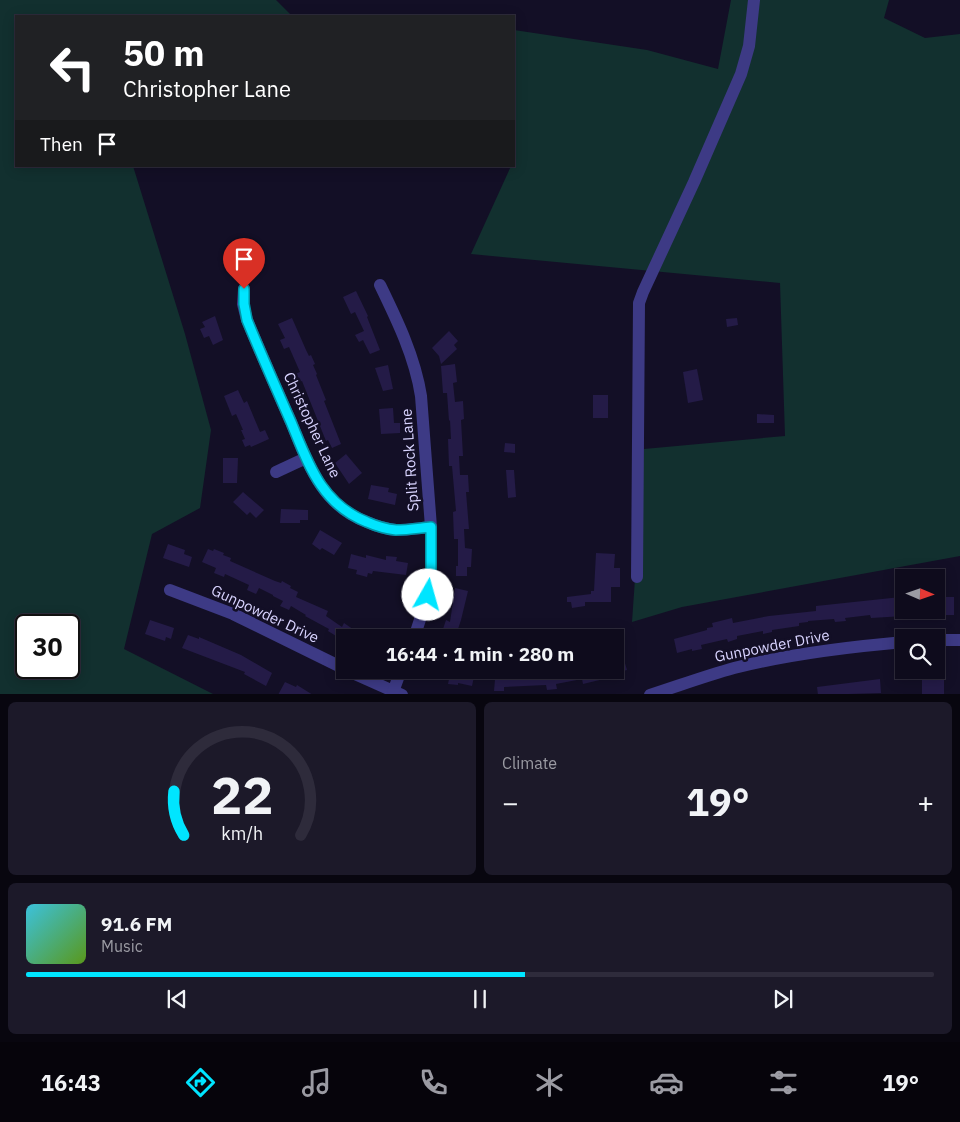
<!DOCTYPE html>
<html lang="en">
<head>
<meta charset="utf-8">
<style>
	body { margin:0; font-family:"IBM Plex Sans",sans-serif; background:#1c1929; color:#f1f3f6; height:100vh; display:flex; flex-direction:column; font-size:19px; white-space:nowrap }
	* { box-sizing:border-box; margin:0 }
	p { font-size:16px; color:#9b9ba3 }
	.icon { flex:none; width:28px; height:28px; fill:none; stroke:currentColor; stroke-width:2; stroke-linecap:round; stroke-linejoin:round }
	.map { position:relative; height:694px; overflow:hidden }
	.panel { display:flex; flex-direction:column; gap:8px; padding:8px; background:#08060f; flex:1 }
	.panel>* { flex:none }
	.guide { position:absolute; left:15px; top:15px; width:500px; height:152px; border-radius:0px; box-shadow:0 2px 12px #0003,0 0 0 1px #2e2b3b; background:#202124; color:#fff; overflow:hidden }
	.needle { width:32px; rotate:92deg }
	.buttons { position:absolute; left:895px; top:569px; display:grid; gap:10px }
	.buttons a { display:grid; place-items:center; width:50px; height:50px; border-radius:0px; background:#0e0b1c; box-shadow:0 2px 12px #0003,0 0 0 1px #2e2b3b; font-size:25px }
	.speed { position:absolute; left:15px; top:614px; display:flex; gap:10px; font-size:25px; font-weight:700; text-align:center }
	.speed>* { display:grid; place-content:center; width:65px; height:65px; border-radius:50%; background:#0e0b1c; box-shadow:0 2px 12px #0003,0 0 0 1px #2e2b3b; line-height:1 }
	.speed .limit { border:2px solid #111; border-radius:8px; background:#fff; color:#111 }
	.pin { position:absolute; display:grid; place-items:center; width:42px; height:42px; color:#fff; margin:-51px -21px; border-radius:50% 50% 50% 0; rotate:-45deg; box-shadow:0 0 5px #0007 }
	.pin .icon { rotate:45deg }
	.me { position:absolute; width:55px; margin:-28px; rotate:7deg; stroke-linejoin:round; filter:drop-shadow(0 0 4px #0008) }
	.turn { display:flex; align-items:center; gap:18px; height:105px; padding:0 25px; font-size:22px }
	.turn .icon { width:65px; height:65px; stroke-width:2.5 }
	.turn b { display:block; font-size:35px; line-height:42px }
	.then { display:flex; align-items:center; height:48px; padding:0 25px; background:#0003; gap:10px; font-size:19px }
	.big { font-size:38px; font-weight:700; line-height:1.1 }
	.panel .tile { flex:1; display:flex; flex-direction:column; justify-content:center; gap:8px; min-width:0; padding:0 18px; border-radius:8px; background:#1c1929 }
	.panel .dial { align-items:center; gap:0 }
	.dial svg { height:130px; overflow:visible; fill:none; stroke:#2e2b3b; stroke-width:7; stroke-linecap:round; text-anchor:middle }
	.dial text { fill:#f1f3f6; stroke:none }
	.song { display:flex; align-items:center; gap:15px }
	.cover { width:60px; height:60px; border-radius:8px; background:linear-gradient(135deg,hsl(190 70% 55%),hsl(90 70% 35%)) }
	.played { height:5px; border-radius:2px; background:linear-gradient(90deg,#00e5ff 55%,#2e2b3b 55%) }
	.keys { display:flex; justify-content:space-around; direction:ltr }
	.heat { display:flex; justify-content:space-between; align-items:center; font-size:28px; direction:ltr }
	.panel .tiles { flex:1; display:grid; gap:8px; grid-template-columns:1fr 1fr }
	.tile:last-child { grid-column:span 2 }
	.trip { position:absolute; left:336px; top:629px; width:288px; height:50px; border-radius:0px; background:#0e0b1c; box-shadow:0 2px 12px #0003,0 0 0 1px #2e2b3b; font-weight:700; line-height:50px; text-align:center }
	.menu { display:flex; height:80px; justify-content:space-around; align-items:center; background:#06040b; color:#9b9ba3 }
	.menu .icon { width:35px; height:35px }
	.menu .active { color:#00e5ff }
	.menu b { font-size:22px; color:#f1f3f6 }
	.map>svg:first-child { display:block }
	.green { fill:#12302f; fill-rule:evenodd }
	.building { fill:#241b47 }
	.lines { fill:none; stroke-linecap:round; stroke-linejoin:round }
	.minor { stroke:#3d3a85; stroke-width:12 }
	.route-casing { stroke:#0095a6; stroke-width:12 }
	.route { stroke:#00e5ff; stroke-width:9 }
	.labels { text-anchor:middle; stroke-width:5; stroke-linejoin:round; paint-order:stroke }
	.street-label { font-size:15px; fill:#d9d4ff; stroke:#130f26 }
</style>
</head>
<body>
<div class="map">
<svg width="960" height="695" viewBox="0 0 960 695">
	<rect width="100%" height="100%" fill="#130f26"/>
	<g class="green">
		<path d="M 0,0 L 276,0 L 292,16 L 16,16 L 16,166 L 133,166 L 185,334 L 211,430 L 200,508 L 152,534 L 124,649 L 213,694 L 0,694 ZM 26,625 L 69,625 L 69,668 L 26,668 Z"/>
		<polygon points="731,0 889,0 884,18 925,38 960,34 960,556 682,607 632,622 644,449 785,436 780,283 471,254 511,166 514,166 514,30 647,50 718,69"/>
	</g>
	<g class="building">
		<polygon points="356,291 368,316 367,317 380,350 370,354 363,340 359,342 355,335 364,331 355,312 351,314 343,297"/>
		<polygon points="215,316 223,340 213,345 209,336 204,338 200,329 205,327 202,322"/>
		<polygon points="292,318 306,350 309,356 311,355 315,364 313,365 317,374 316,375 326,400 324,401 341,444 332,448 328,440 326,441 302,381 299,382 295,374 300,372 289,347 284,349 280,340 285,338 278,324"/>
		<polygon points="737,318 738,325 727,327 726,319"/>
		<polygon points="449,331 458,341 454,345 457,349 441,364 439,356 432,348"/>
		<polygon points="455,364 457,382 453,383 455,402 463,401 464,419 461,420 463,456 459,456 460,475 468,475 469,492 466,492 469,529 464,529 465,548 472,549 471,567 467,567 467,576 456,576 456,566 458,566 458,539 454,539 453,512 456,511 452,466 449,466 448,439 451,439 450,420 449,421 447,393 443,393 441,366"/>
		<polygon points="388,365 393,389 383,391 375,368"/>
		<polygon points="697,369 703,400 688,403 683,372"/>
		<polygon points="238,390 244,403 247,401 260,432 265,430 269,439 251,447 250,445 245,447 242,440 245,439 241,430 243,430 236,414 232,416 224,396"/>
		<rect x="593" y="395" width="15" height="23"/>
		<polygon points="393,408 394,423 400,423 400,433 381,434 379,409"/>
		<polygon points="757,414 774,415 774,423 757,423"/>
		<polygon points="505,443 515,444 515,453 504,452"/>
		<polygon points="346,454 362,473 349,484 335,463"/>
		<polygon points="223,458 238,458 237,483 223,483"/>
		<polygon points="506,470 514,470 516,497 508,498"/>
		<polygon points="371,485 389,488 388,492 397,494 395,505 368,499"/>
		<polygon points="243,492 264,510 256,518 250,512 247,515 233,502"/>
		<polygon points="281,509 308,510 308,520 300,520 300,523 280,523"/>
		<polygon points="320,530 342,543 334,555 322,548 320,550 312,544"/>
		<polygon points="168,544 185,550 184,554 192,557 189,567 163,558"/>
		<polygon points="208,549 213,551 214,549 224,553 223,555 231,558 230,561 275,581 281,583 282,581 291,586 290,588 298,592 296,597 328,611 326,616 342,627 344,623 366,638 341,638 337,635 336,636 328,631 329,629 305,616 306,615 291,606 289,610 280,606 283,601 273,596 273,595 259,588 256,594 247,590 249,585 225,574 224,577 214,573 216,568 202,562"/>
		<polygon points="596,553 615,554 614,568 620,568 620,587 611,587 611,602 585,602 585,606 572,608 571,602 567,602 567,597 591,594 591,591 594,591"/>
		<polygon points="351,554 366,558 366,555 386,560 386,556 397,557 396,561 408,563 406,575 373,571 372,574 368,573 367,577 356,574 357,570 348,568"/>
		<polygon points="455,588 468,591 461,620 455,638 440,638 446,620 450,622"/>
		<polygon points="901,597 901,600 904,600 904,616 871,618 870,615 845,618 846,621 835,622 834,619 808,621 808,622 799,623 799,626 772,630 772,632 763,634 763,631 737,636 737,639 728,642 727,639 701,645 702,649 692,651 692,649 677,653 674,639 707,630 707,628 713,627 712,623 732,618 733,623 769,616 816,611 816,606"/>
		<polygon points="936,597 954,597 954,615 944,615 945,612 936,612"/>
		<polygon points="150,620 174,628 171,639 166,637 165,641 145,634"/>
		<polygon points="188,635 199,639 199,637 241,655 272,673 266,686 244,674 245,672 182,648"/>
		<polygon points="622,653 627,670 615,673 615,655"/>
		<polygon points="451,670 475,672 472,686 458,683 458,685 448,684"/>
		<polygon points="548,670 610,670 612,677 583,684 582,679 556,684 557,689 547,690 546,685 504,687 504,691 494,691 495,679 497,679 497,671 530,674 529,672"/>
		<polygon points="934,675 944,675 944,694 922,695 922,680 934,680"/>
		<polygon points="880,679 881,693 818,695 817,687"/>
		<polygon points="285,682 296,687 297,685 313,695 278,695"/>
	</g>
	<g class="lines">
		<g class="minor">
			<path d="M 380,285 C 397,320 415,357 421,396 L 431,527 L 431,568 L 428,595 L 414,638"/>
			<path d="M 244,289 L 243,304 L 247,320 C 261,354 276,388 291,422 C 308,463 321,505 367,522 C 376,526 386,529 396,530 C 408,530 420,528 431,527"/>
			<polyline points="276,472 306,458"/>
			<polyline points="637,577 639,303 643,292 694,182 741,74 749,46 754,0"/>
			<polyline points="170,590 233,614 345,669"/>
			<polyline points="936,640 960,640"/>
			<polyline points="346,670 402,695"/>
			<polyline points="393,692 401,670"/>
			<path d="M 650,695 C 678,686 705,676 734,668 C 789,654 847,647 904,642"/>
		</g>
	</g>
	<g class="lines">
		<g class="route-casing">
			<path id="route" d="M 244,289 L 244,304 L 247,320 C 261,354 276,388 291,422 C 308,463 321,504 367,522 C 376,526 386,529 396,530 C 408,530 420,528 431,527 L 431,568 L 428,595"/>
		</g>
		<use href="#route" class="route"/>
	</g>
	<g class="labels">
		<g class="street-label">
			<text transform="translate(312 425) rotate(65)" y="5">Christopher Lane</text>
			<text transform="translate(410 460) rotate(-94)" y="5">Split Rock Lane</text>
			<text transform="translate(265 614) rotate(25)" y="5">Gunpowder Drive</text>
			<text transform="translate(772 646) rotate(-11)" y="5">Gunpowder Drive</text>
		</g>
	</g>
</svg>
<div class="buttons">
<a><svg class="needle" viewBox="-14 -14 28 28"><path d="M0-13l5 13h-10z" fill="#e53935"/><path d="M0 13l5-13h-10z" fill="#9b9ba3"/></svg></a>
<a><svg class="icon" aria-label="search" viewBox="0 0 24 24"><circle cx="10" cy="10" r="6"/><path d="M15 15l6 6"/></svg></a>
</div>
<div class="speed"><div class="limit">30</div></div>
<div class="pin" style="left:244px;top:289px;background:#d93025"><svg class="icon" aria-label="arrive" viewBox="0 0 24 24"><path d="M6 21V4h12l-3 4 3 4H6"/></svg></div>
<svg class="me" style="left:428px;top:595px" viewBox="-20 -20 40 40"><circle r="19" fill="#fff"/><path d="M0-13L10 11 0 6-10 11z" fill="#00e5ff"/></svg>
<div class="trip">16:44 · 1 min · 280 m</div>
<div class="guide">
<div class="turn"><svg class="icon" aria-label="left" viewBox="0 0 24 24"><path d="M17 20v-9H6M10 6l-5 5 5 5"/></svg><div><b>50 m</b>Christopher Lane</div></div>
<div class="then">Then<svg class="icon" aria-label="arrive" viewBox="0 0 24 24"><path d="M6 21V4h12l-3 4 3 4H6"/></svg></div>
</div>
</div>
<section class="panel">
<div class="tiles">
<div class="tile dial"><svg viewBox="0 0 100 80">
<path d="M14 69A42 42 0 1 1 86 69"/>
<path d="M14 69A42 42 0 0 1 8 42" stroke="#00e5ff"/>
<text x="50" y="56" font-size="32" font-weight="700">22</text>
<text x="50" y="72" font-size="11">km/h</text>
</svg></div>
<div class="tile"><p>Climate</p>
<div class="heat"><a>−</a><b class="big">19°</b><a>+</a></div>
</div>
<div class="tile">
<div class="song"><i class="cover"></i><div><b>91.6 FM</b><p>Music</p></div></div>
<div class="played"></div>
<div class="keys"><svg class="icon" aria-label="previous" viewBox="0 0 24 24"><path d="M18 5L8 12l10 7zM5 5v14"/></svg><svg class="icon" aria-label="pause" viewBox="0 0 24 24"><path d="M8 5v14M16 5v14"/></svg><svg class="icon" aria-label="next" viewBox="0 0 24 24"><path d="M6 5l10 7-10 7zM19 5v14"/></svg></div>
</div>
</div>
</section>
<nav class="menu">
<b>16:43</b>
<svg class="icon active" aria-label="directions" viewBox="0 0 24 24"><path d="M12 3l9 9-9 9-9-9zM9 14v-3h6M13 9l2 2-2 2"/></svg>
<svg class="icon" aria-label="music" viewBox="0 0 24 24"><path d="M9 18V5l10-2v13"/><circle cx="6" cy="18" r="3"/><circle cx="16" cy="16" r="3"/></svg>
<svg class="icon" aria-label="phone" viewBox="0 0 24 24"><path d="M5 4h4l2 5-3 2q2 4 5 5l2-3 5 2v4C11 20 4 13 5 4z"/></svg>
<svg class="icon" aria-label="climate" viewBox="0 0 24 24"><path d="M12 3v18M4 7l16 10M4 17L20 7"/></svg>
<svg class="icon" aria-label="car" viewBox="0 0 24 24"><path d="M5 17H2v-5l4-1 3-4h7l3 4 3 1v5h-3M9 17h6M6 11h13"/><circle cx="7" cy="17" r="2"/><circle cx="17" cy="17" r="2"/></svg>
<svg class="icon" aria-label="filters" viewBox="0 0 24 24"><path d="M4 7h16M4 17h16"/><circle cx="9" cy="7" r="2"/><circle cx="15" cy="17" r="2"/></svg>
<b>19°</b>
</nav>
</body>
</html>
